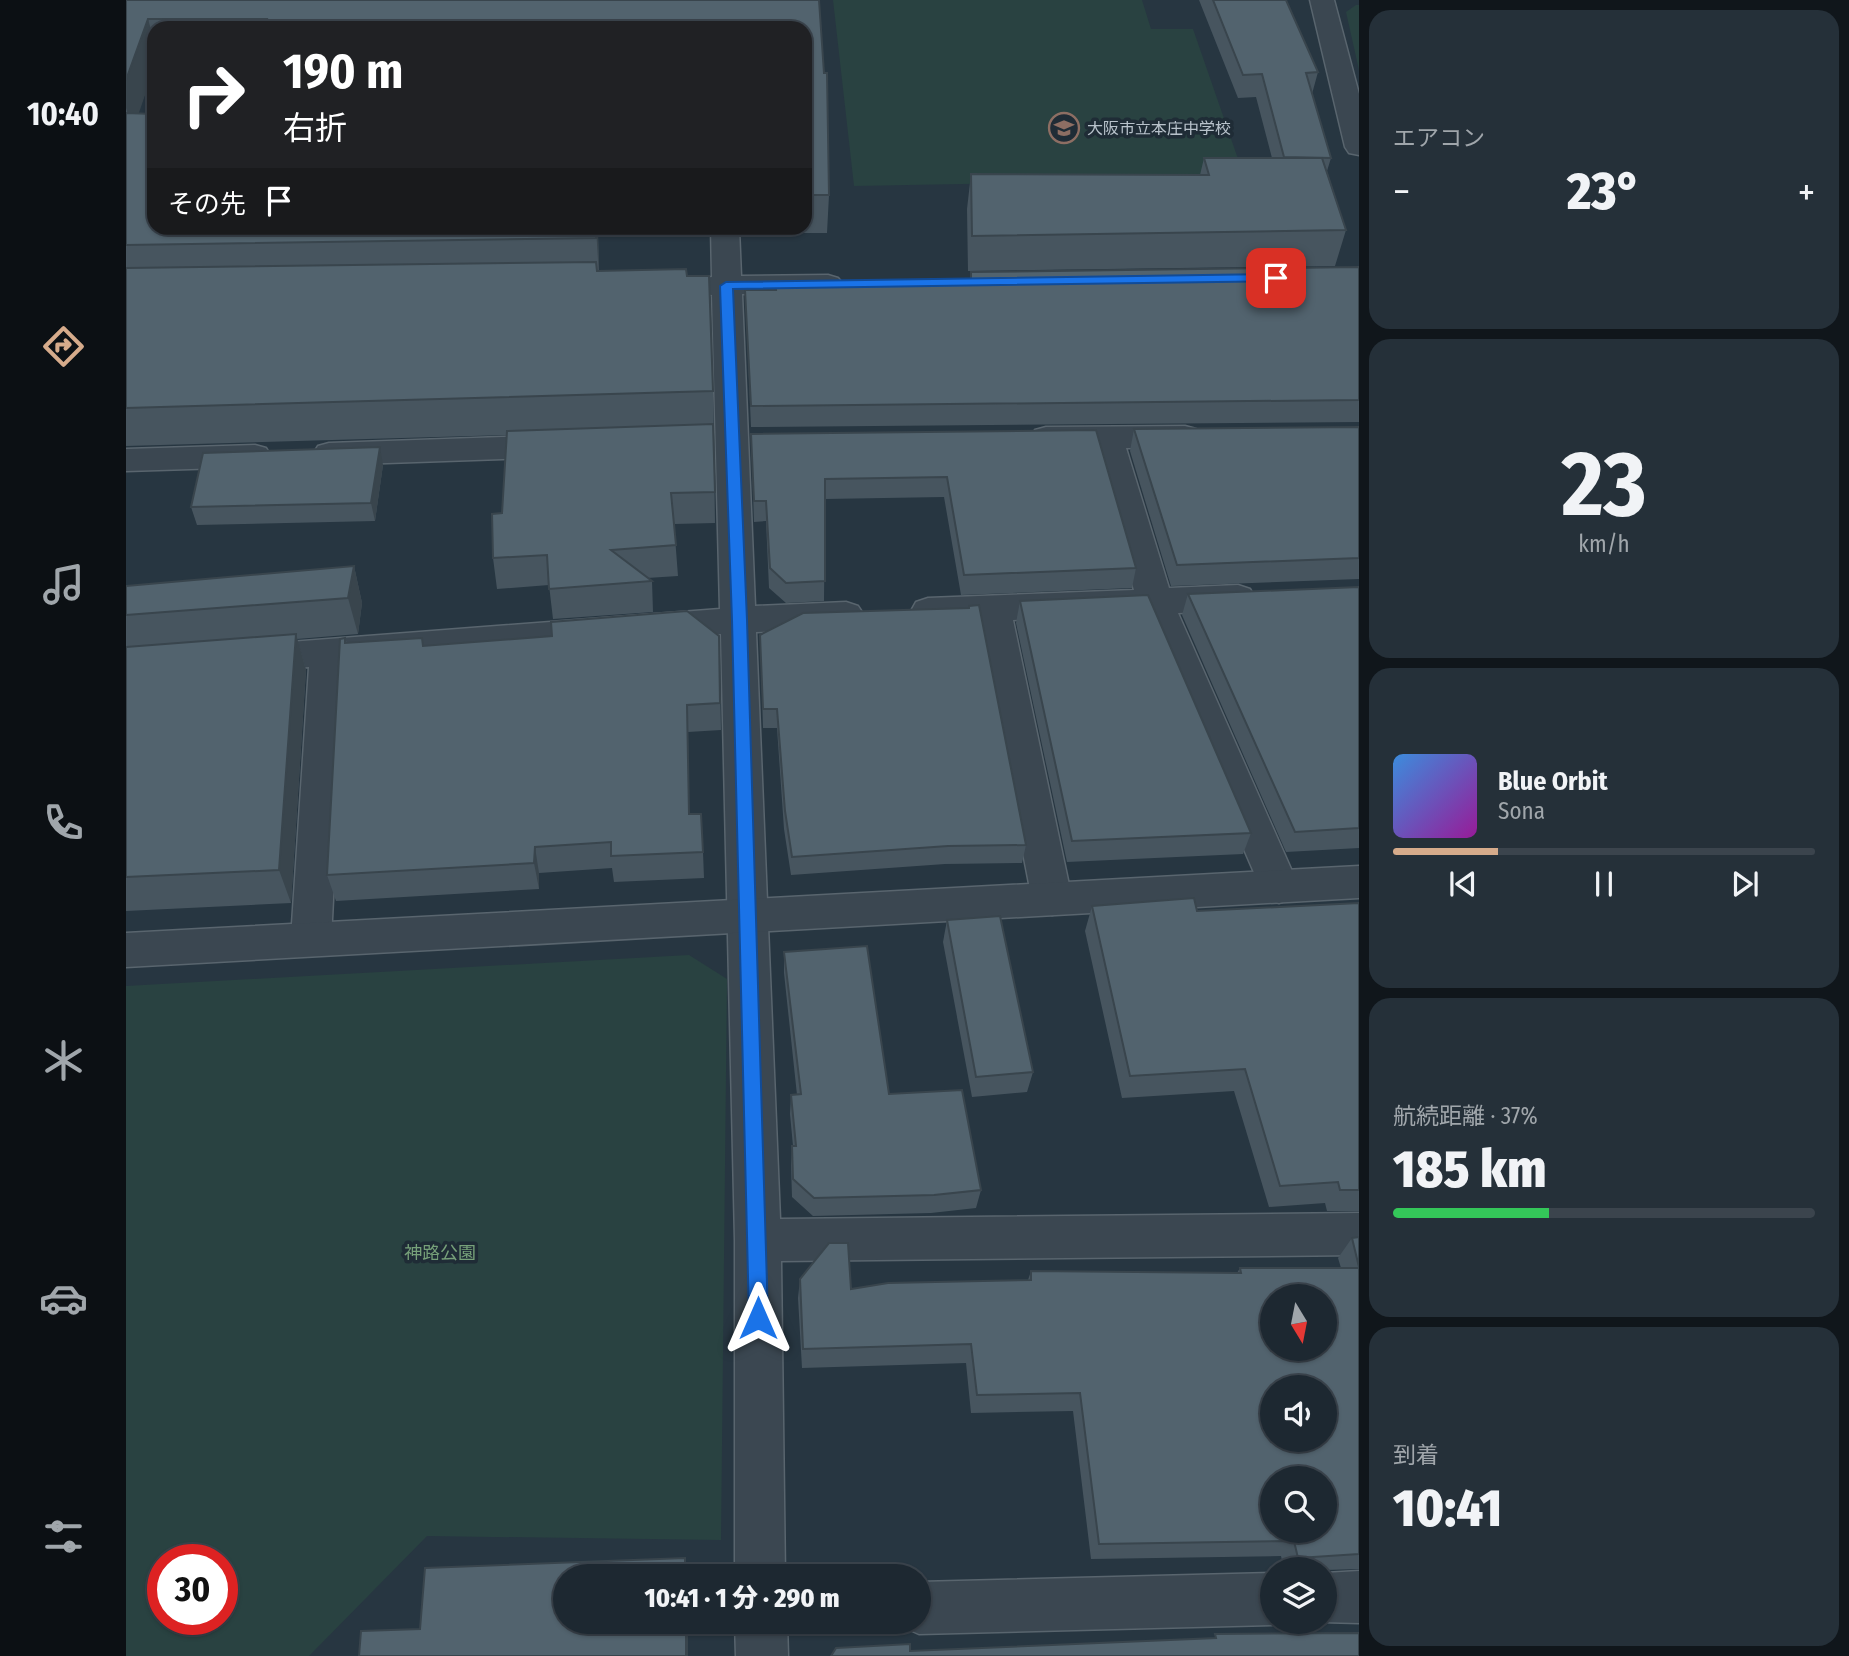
<!DOCTYPE html>
<html lang="ja">
<head>
<meta charset="utf-8">
<style>
	body { margin:0; font-family:"Fira Sans Condensed","Noto Sans JP",sans-serif; background:#253039; color:#f1f3f6; height:100vh; display:flex; flex-direction:column; font-size:26px; white-space:nowrap }
	* { box-sizing:border-box; margin:0 }
	p { font-size:23px; color:#a0a6ab }
	.icon { flex:none; width:38px; height:38px; fill:none; stroke:currentColor; stroke-width:2; stroke-linecap:round; stroke-linejoin:round }
	.map { position:relative; flex:1; overflow:hidden }
	.side { display:flex; flex-direction:column; gap:10px; padding:10px; background:#10161b; width:490px }
	.side>* { flex:none }
	.banner { position:absolute; left:21px; top:21px; width:665px; height:214px; border-radius:21px; box-shadow:0 2px 5px #0004,0 0 0 2px #3b444d; background:#202124; color:#fff; overflow:hidden }
	.needle { width:46px; rotate:170deg }
	.controls { position:absolute; left:1134px; top:1284px; display:grid; gap:14px }
	.controls a { display:grid; place-items:center; width:77px; height:77px; border-radius:50%; background:#1d2831; box-shadow:0 2px 5px #0004,0 0 0 2px #3b444d; font-size:35px }
	.speed { position:absolute; left:21px; top:1544px; display:flex; gap:14px; font-size:35px; font-weight:700; text-align:center }
	.speed>* { display:grid; place-content:center; width:91px; height:91px; border-radius:50%; background:#1d2831; box-shadow:0 2px 5px #0004,0 0 0 2px #3b444d; line-height:1 }
	.speed .limit { border:10px solid #d22; background:#fff; color:#111 }
	.pin { position:absolute; display:grid; place-items:center; width:60px; height:60px; color:#fff; margin:-30px; border-radius:14px; box-shadow:0 4px 10px #0006 }
	.me { position:absolute; width:77px; margin:-38px; rotate:0deg; stroke-linejoin:round; filter:drop-shadow(0 0 5px #0008) }
	.turn { display:flex; align-items:center; gap:24px; height:147px; padding:0 21px; font-size:32px }
	.turn .icon { width:91px; height:91px; stroke-width:2.5 }
	.turn b { display:block; font-size:49px; line-height:60px }
	.then { display:flex; align-items:center; height:66px; padding:0 21px; background:#0003; gap:14px; font-size:26px }
	.big { font-size:52px; font-weight:800; line-height:1.1 }
	.side .tile { flex:1; display:flex; flex-direction:column; justify-content:center; gap:10px; min-width:0; padding:0 24px; border-radius:21px; background:#253039 }
	.side .dial { align-items:center; gap:0 }
	.dial b { font-size:91px; line-height:1 }
	.song { display:flex; align-items:center; gap:21px }
	.cover { width:84px; height:84px; border-radius:10px; background:linear-gradient(135deg,hsl(210 70% 55%),hsl(300 70% 35%)) }
	.played { height:7px; border-radius:4px; background:linear-gradient(90deg,#d6ab8b 25%,#3b444d 25%) }
	.keys { display:flex; justify-content:space-around; direction:ltr }
	.heat { display:flex; justify-content:space-between; align-items:center; font-size:38px; direction:ltr }
	.charge { height:10px; border-radius:5px; background:linear-gradient(90deg,#34c759 37%,#3b444d 0) }
	.trip { position:absolute; left:427px; top:1564px; width:378px; height:70px; border-radius:35px; background:#1d2831; box-shadow:0 2px 5px #0004,0 0 0 2px #3b444d; font-weight:800; line-height:70px; text-align:center }
	main { display:flex; flex:1; min-height:0 }
	.dock { display:flex; flex-direction:column; width:126px; justify-content:space-around; align-items:center; background:#0c1014; color:#a0a6ab }
	.dock .icon { width:49px; height:49px }
	.dock .on { color:#d6ab8b }
	.dock b { font-size:32px; color:#f1f3f6 }
	.map>svg:first-child { display:block }
	.green { fill:#294241; fill-rule:evenodd }
	.lines { fill:none; stroke-linecap:round; stroke-linejoin:round }
	.minor-casing { stroke:#59656e; stroke-width:3 }
	.tertiary-casing { stroke:#59656e; stroke-width:3 }
	.minor { fill:#3b4751; fill-rule:evenodd }
	.tertiary { fill:#3b4751; fill-rule:evenodd }
	.wall { fill:#47555f }
	.shaded-wall { fill:#39454d }
	.building { fill:#52636e; stroke:#39454d; stroke-width:2; fill-rule:evenodd }
	.route { fill:#1a73e8; stroke:#114b97; stroke-width:2 }
	.labels { text-anchor:middle; stroke-width:7; stroke-linejoin:round; paint-order:stroke }
	.far-poi-label { font-size:16px; fill:#b8c2cb; stroke:#1f2c36; text-anchor:start }
	.park-label { font-size:18px; fill:#76a079; stroke:#1f2c36 }
</style>
</head>
<body>
<main>
<nav class="dock">
<b>10:40</b>
<svg class="icon on" aria-label="directions" viewBox="0 0 24 24"><path d="M12 3l9 9-9 9-9-9zM9 14v-3h6M13 9l2 2-2 2"/></svg>
<svg class="icon" aria-label="music" viewBox="0 0 24 24"><path d="M9 18V5l10-2v13"/><circle cx="6" cy="18" r="3"/><circle cx="16" cy="16" r="3"/></svg>
<svg class="icon" aria-label="phone" viewBox="0 0 24 24"><path d="M5 4h4l2 5-3 2q2 4 5 5l2-3 5 2v4C11 20 4 13 5 4z"/></svg>
<svg class="icon" aria-label="climate" viewBox="0 0 24 24"><path d="M12 3v18M4 7l16 10M4 17L20 7"/></svg>
<svg class="icon" aria-label="car" viewBox="0 0 24 24"><path d="M5 17H2v-5l4-1 3-4h7l3 4 3 1v5h-3M9 17h6M6 11h13"/><circle cx="7" cy="17" r="2"/><circle cx="17" cy="17" r="2"/></svg>
<svg class="icon" aria-label="filters" viewBox="0 0 24 24"><path d="M4 7h16M4 17h16"/><circle cx="9" cy="7" r="2"/><circle cx="15" cy="17" r="2"/></svg>
</nav>
<div class="map">
<svg width="1233" height="1656" viewBox="0 0 1233 1656">
	<rect width="100%" height="100%" fill="#273641"/>
	<g class="green">
		<polygon points="707,0 1016,0 1025,29 1067,29 1119,179 728,186"/>
		<polygon points="1230,5 1233,5 1233,70 1220,12"/>
		<path d="M 563,955 L 601,979 L 595,1540 L 301,1536 L 183,1656 L 0,1656 L 0,986 ZM 96,1559 L 96,1619 L 37,1619 L 37,1559 Z"/>
	</g>
	<g class="lines">
		<g class="minor-casing">
			<g id="minor">
				<polygon points="1184,0 1208,0 1233,94 1233,155 1223,153 1219,147"/>
				<polygon points="585,228 613,228 615,276 702,275 712,278 717,284 712,290 702,293 616,294 629,606 720,602 732,606 738,615 732,624 720,628 630,632 654,1219 1233,1213 1233,1255 655,1261 659,1577 609,1577 609,1240 595,634 219,664 205,939 199,951 185,956 171,951 165,939 183,667 124,671 111,667 106,658 111,649 124,645 594,609 586,295 564,292 559,286 564,280 586,277"/>
				<polygon points="1059,426 1070,429 1075,437 1070,445 1059,448 1000,448 1043,588 1112,585 1124,589 1129,598 1124,607 1112,611 1052,613 1173,887 1167,898 1153,903 1139,898 1017,615 887,620 946,899 940,911 926,915 912,911 906,899 852,622 802,624 790,620 785,611 790,602 802,598 1008,590 968,448 920,449 909,446 904,438 909,430 920,427"/>
				<polygon points="433,435 444,438 449,446 444,454 433,457 203,465 192,462 187,454 192,446 203,443"/>
				<polygon points="129,445 140,448 145,456 140,464 129,467 0,471 0,449"/>
				<polygon points="1233,1571 1233,1623 1196,1622 1199,1622 1199,1573"/>
				<polygon points="1146,1573 1146,1622 1152,1622 1146,1625 793,1634 775,1626 773,1622 793,1622 793,1582"/>
				<polygon points="609,1622 661,1622 662,1656 610,1656"/>
			</g>
		</g>
		<g class="tertiary-casing">
			<polygon id="tertiary" points="1233,866 1233,898 0,967 0,933"/>
		</g>
		<use href="#minor" class="minor"/>
		<use href="#tertiary" class="tertiary"/>
	</g>
	<g class="wall">
		<polygon points="0,0 693,0 703,195 701,233 655,233 654,228 679,228 679,28 28,28 28,69 12,113 28,228 567,228 567,233 472,233 473,271 561,276 587,391 589,523 548,524 552,576 521,578 526,581 527,612 427,619 423,585 371,589 367,558 376,513 381,435 0,446"/>
		<polygon points="1073,0 1160,0 1192,72 1186,94 1205,158 1201,171 1220,230 1209,266 842,271 841,209 845,174 1074,175 1078,158 1146,158 1130,97 1112,98"/>
		<polygon points="1233,267 1233,422 625,427 619,290 844,279 845,272"/>
		<polygon points="1233,427 1233,579 1045,586 1004,451 1008,429"/>
		<polygon points="970,430 1010,568 1006,588 835,595 818,497 699,499 698,601 660,603 643,588 640,521 628,522 625,434"/>
		<polygon points="257,465 249,521 71,525 65,507"/>
		<polygon points="228,566 236,603 232,634 171,639 180,670 165,903 0,911 0,586"/>
		<polygon points="1233,587 1233,848 1160,852 1056,615 1062,594"/>
		<polygon points="894,601 1125,833 1117,854 941,862 890,623"/>
		<polygon points="843,606 900,845 896,863 819,864 665,875 658,829 651,728 637,728 634,635 843,608"/>
		<polygon points="593,636 595,730 562,732 563,814 577,852 578,878 488,882 486,868 413,873 413,889 210,901 201,875 219,638 221,643 298,646"/>
		<polygon points="1233,903 1233,1211 1201,1211 1199,1203 1143,1207 1108,1091 996,1098 959,931 966,906 1071,911"/>
		<polygon points="821,920 907,1072 901,1092 846,1097 817,942"/>
		<polygon points="658,952 763,1094 855,1190 850,1208 805,1213 687,1216 666,1197 665,1165 666,1146 667,1146 664,1114 665,1095 671,1095 658,973"/>
		<polygon points="1233,1237 1233,1569 1199,1570 1158,1570 1155,1556 965,1559 947,1411 845,1413 840,1363 676,1368 672,1298 674,1279 725,1289 902,1280 905,1271 1111,1273 1114,1268 1215,1268 1212,1258 1226,1238"/>
	</g>
	<g class="shaded-wall">
		<polygon points="22,19 28,40 28,69 7,130 0,108 0,80"/>
		<polygon points="470,228 472,228 472,233 473,276"/>
		<polygon points="254,447 257,465 249,521 245,503"/>
		<polygon points="228,566 236,603 232,634 222,598"/>
		<polygon points="170,634 180,670 165,903 153,870"/>
		<polygon points="409,847 413,873 413,889 408,863"/>
		<rect x="560" y="1622" width="2" height="34"/>
	</g>
	<g class="building">
		<polygon points="0,0 693,0 698,73 701,73 703,195 679,195 679,28 139,28 141,19 22,19 0,80"/>
		<polygon points="1087,0 1160,0 1192,72 1180,73 1205,158 1158,157 1136,74 1117,75"/>
		<polygon points="0,113 28,114 28,228 470,228 470,238 0,245"/>
		<polygon points="1078,158 1196,158 1220,230 846,236 845,174 1083,175"/>
		<polygon points="470,262 471,271 560,269 561,276 583,276 587,391 0,408 0,268"/>
		<polygon points="1233,267 1233,400 625,406 619,290 650,290 649,283 845,279 845,272"/>
		<polygon points="587,424 589,492 545,493 550,545 485,550 526,581 423,589 421,555 367,558 366,514 376,513 381,431"/>
		<polygon points="1233,427 1233,558 1051,565 1008,429"/>
		<polygon points="970,430 1010,568 838,575 821,477 699,479 699,581 660,583 644,568 640,501 628,501 625,434"/>
		<polygon points="254,447 245,503 65,507 77,453"/>
		<polygon points="228,566 222,598 0,615 0,586"/>
		<polygon points="1233,587 1233,828 1169,832 1062,594"/>
		<polygon points="1022,595 1125,833 946,841 894,601"/>
		<polygon points="853,605 900,845 822,846 666,857 659,811 651,709 637,709 634,635 677,613 843,608 843,606"/>
		<polygon points="561,611 593,636 594,703 561,705 563,814 575,814 577,852 485,856 485,842 409,847 408,863 201,875 214,639 219,638 219,643 296,638 297,646 426,636 425,622"/>
		<polygon points="170,634 153,870 0,877 0,647"/>
		<polygon points="1068,898 1071,911 1233,903 1233,1190 1214,1190 1212,1182 1154,1186 1119,1069 1004,1076 966,906"/>
		<polygon points="874,916 907,1072 850,1077 821,920"/>
		<polygon points="741,946 763,1094 836,1090 855,1190 808,1195 688,1198 667,1179 666,1146 670,1146 665,1095 675,1094 658,952"/>
		<polygon points="1233,1237 1233,1267 1226,1238"/>
		<path d="M 703,1243 L 722,1243 L 725,1289 L 762,1283 L 905,1280 L 905,1271 L 1115,1273 L 1114,1268 L 1233,1268 L 1233,1554 L 1172,1558 L 1168,1541 L 973,1544 L 954,1393 L 851,1395 L 845,1344 L 677,1349 L 674,1279 ZM 1146,1297 L 1199,1297 L 1199,1349 L 1146,1349 ZM 1146,1388 L 1199,1388 L 1199,1440 L 1146,1440 ZM 1146,1479 L 1199,1479 L 1199,1531 L 1146,1531 Z"/>
		<polygon points="559,1558 559,1577 439,1577 439,1622 560,1622 560,1656 233,1656 235,1631 294,1629 299,1568"/>
		<polygon points="1233,1633 1233,1656 705,1656 710,1648 784,1644 784,1651 1090,1638 1089,1634"/>
	</g>
	<polygon class="route" points="1150,274 1157,278 1155,281 607,289 621,620 642,1318 639,1324 632,1327 626,1324 623,1318 606,620 594,286 600,282"/>
	<defs>
		<g id="school-ring" transform="scale(1.575)"><circle r="9.5" fill="#1f2c36" stroke="#8d6e63" stroke-width="1.5"/><path d="M0-5L7-2L0 1L-7-2ZM-4 1L0 2.5L4 1V4Q0 6-4 4Z" fill="#8d6e63"/></g>
	</defs>
	<g fill-rule="evenodd">
		<use href="#school-ring" x="938" y="128"/>
	</g>
	<g class="labels">
		<g class="far-poi-label">
			<text x="961" y="134">大阪市立本庄中学校</text>
		</g>
		<g class="park-label">
			<text x="314" y="1259">神路公園</text>
		</g>
	</g>
</svg>
<div class="controls">
<a><svg class="needle" viewBox="-14 -14 28 28"><path d="M0-13l5 13h-10z" fill="#e53935"/><path d="M0 13l5-13h-10z" fill="#a0a6ab"/></svg></a>
<a><svg class="icon" aria-label="sound" viewBox="0 0 24 24"><path d="M4 9h4l5-4v14l-5-4H4zM17 9q2 3 0 6"/></svg></a>
<a><svg class="icon" aria-label="search" viewBox="0 0 24 24"><circle cx="10" cy="10" r="6"/><path d="M15 15l6 6"/></svg></a>
<a><svg class="icon" aria-label="layers" viewBox="0 0 24 24"><path d="M12 4l9 5-9 5-9-5zM3 14l9 5 9-5"/></svg></a>
</div>
<div class="speed"><div class="limit">30</div></div>
<div class="pin" style="left:1150px;top:278px;background:#d93025"><svg class="icon" aria-label="arrive" viewBox="0 0 24 24"><path d="M6 21V4h12l-3 4 3 4H6"/></svg></div>
<svg class="me" style="left:632px;top:1318px" viewBox="-20 -20 40 40"><path d="M0-17L14 15 0 8-14 15z" fill="#1a73e8" stroke="#fff" stroke-width="4"/></svg>
<div class="trip">10:41 · 1 分 · 290 m</div>
<div class="banner">
<div class="turn"><svg class="icon" aria-label="right" viewBox="0 0 24 24"><path d="M7 20v-9h11M14 6l5 5-5 5"/></svg><div><b>190 m</b>右折</div></div>
<div class="then">その先<svg class="icon" aria-label="arrive" viewBox="0 0 24 24"><path d="M6 21V4h12l-3 4 3 4H6"/></svg></div>
</div>
</div>
<section class="side">
<div class="tile"><p>エアコン</p>
<div class="heat"><a>−</a><b class="big">23°</b><a>+</a></div>
</div>
<div class="tile dial"><b>23</b><p>km/h</p></div>
<div class="tile">
<div class="song"><i class="cover"></i><div><b>Blue Orbit</b><p>Sona</p></div></div>
<div class="played"></div>
<div class="keys"><svg class="icon" aria-label="previous" viewBox="0 0 24 24"><path d="M18 5L8 12l10 7zM5 5v14"/></svg><svg class="icon" aria-label="pause" viewBox="0 0 24 24"><path d="M8 5v14M16 5v14"/></svg><svg class="icon" aria-label="next" viewBox="0 0 24 24"><path d="M6 5l10 7-10 7zM19 5v14"/></svg></div>
</div>
<div class="tile"><p>航続距離 · 37%</p><b class="big">185 km</b><div class="charge"></div></div>
<div class="tile"><p>到着</p><b class="big">10:41</b></div>
</section>
</main>
</body>
</html>
